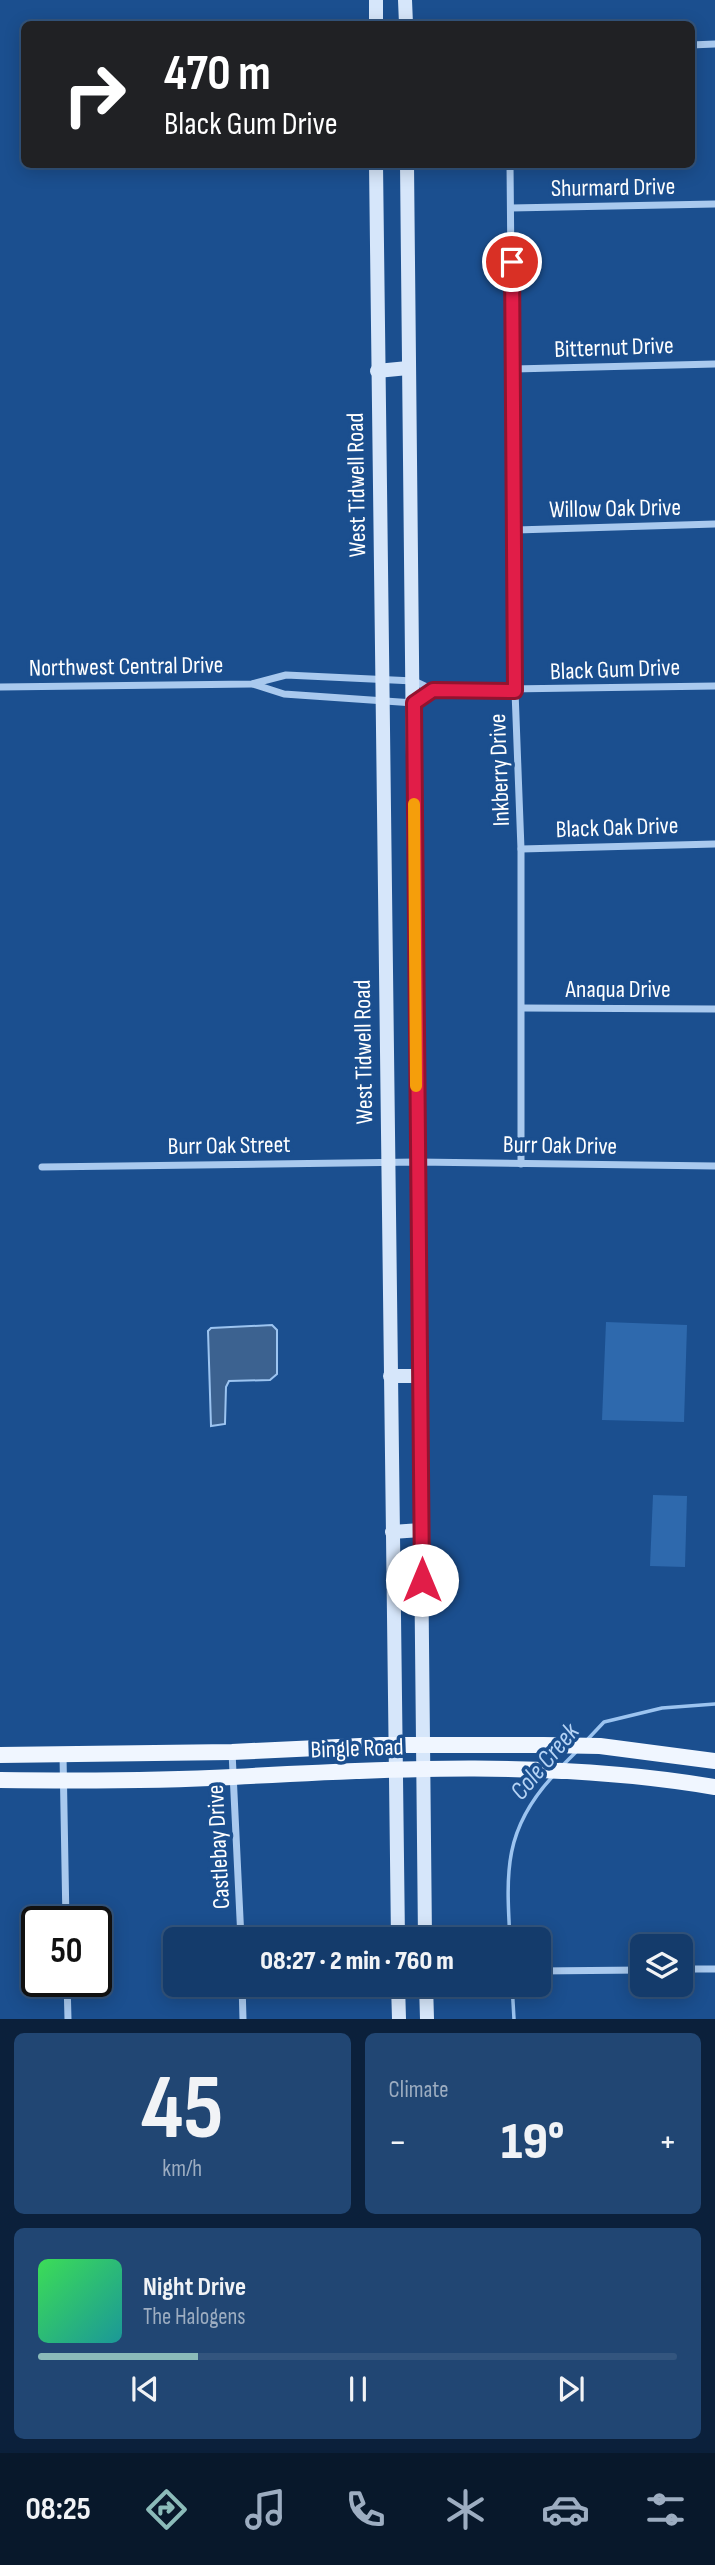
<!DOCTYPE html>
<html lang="en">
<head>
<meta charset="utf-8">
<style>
	body { margin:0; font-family:"Sofia Sans Condensed",sans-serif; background:#214673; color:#f1f3f6; height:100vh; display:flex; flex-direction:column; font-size:26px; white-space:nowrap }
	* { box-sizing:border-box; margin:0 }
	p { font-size:23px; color:#9dadc1 }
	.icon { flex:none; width:38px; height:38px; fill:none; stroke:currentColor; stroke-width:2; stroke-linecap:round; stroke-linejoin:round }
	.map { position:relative; height:2019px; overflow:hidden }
	.details { display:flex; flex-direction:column; gap:14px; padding:14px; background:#0b203b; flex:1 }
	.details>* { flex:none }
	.hud { position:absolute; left:21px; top:21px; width:674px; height:147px; border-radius:10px; box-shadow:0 4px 18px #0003,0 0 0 2px #33557e; background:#202124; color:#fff; overflow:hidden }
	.controls { position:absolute; left:630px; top:1934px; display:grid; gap:14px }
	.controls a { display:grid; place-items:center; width:63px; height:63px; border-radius:10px; background:#143b6b; box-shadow:0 4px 18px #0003,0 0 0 2px #33557e; font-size:35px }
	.speed { position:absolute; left:21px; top:1906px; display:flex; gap:14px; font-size:35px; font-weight:700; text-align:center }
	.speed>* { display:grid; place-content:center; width:91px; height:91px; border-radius:50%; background:#143b6b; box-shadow:0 4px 18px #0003,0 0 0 2px #33557e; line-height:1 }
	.speed .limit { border:4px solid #111; border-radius:10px; background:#fff; color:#111 }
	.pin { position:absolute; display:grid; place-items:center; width:60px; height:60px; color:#fff; margin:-30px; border:4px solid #fff; border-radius:50%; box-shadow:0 2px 7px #0007 }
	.me { position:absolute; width:77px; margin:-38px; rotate:0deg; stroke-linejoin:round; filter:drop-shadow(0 0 5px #0008) }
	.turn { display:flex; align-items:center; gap:24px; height:147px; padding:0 28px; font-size:32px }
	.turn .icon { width:91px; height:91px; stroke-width:2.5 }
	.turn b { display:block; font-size:49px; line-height:60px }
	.big { font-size:52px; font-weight:800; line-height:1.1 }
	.details .tile { flex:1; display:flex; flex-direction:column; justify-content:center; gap:10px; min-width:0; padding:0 24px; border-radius:10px; background:#214673 }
	.details .dial { align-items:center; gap:0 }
	.dial b { font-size:91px; line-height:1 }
	.song { display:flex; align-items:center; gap:21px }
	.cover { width:84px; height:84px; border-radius:10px; background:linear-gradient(135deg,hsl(130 70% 55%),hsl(180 70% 35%)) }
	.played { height:7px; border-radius:4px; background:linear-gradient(90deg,#8bbbb9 25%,#33557e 25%) }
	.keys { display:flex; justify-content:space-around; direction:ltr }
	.heat { display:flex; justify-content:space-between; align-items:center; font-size:38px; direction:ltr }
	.details .tiles { flex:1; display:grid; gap:14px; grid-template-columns:1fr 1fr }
	.tile:last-child { grid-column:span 2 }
	.trip { position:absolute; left:163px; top:1927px; width:388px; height:70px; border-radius:10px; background:#143b6b; box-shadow:0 4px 18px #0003,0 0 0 2px #33557e; font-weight:800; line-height:70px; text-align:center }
	.menu { display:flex; height:112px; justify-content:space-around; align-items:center; background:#08182b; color:#9dadc1 }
	.menu .icon { width:49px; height:49px }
	.menu .active { color:#8bbbb9 }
	.menu b { font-size:32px; color:#f1f3f6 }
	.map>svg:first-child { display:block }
	.green { fill:#2e69ad }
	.water { fill:#3c6290; stroke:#9cc4f0; stroke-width:2 }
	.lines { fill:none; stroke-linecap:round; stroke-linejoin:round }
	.stream { stroke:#9cc4f0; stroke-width:3.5 }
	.street { stroke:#a9c9ee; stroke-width:7 }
	.secondary { stroke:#d6e6fa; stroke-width:14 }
	.primary { stroke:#f0f6ff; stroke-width:16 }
	.route-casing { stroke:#92132f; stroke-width:18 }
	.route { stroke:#e11d48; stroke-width:12 }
	.slow { stroke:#f59e0b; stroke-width:12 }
	.labels { text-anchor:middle; stroke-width:7; stroke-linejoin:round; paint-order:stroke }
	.street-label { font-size:24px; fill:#fff; stroke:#1b4f8f }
	.water-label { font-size:26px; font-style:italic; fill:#b5d3f5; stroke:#1b4f8f }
</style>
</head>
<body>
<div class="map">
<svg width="715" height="2019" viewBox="0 0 715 2019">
	<rect width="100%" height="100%" fill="#1b4f8f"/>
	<g class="green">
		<polygon points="606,1322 687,1325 684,1422 602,1420"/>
		<polygon points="653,1495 687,1496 685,1567 650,1566"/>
	</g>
	<polygon class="water" points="272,1325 277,1330 277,1374 270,1380 229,1381 226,1387 225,1424 211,1426 208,1331 211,1328"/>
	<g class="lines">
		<g class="stream">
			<polyline points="587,1740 604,1722 662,1708 715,1704"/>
			<polyline points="563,1765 577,1751"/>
			<path d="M 510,1939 C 506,1871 504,1829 553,1776"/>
			<polyline points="512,1984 514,2019"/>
		</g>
		<g class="street">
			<polyline points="691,45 715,44"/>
			<polyline points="510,164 515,691 521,849 521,1164"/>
			<polyline points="511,208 715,204"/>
			<polyline points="514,369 715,364"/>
			<polyline points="516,530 715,524"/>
			<polyline points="253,684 284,694 414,703 433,690"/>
			<polyline points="0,687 252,684 286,675 414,681 433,690 715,686"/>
			<polyline points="521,849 715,844"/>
			<polyline points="522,1008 715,1009"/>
			<polyline points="42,1167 417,1162 715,1166"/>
			<polyline points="232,1752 241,1939"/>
			<polyline points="63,1755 66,1922"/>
			<polyline points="681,1969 715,1969"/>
			<polyline points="539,1971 642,1970"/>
			<polyline points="67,1981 68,2019"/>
			<polyline points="242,1984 243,2019"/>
		</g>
		<g class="secondary">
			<polyline points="376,0 376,24"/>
			<polyline points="405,0 406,24"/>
			<polyline points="376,164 398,1939"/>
			<polyline points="407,164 425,1939"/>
			<polyline points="377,371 408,368"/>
			<polyline points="390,1376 420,1376"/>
			<polyline points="392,1532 421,1530"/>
			<polyline points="398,1984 399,2019"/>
			<polyline points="426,1984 427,2019"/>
		</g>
		<g class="primary">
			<polyline points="0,1755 232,1752 381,1745 544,1745 600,1746 715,1761"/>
			<path d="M 0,1780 C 78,1781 156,1781 233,1777 C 393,1768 556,1760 715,1787"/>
		</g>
	</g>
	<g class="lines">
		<g class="route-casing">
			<polyline id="route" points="422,1580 414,703 433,690 515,691 512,262"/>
		</g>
		<use href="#route" class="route"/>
		<polyline class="slow" points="414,804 416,1086"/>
	</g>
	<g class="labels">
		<g class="street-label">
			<text transform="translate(613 187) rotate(-1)" y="8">Shurmard Drive</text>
			<text transform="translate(614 347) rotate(-2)" y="8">Bitternut Drive</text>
			<text transform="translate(356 485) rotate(-91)" y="8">West Tidwell Road</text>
			<text transform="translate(615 508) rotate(-1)" y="8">Willow Oak Drive</text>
			<text transform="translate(126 666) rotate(-1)" y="8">Northwest Central Drive</text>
			<text transform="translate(615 669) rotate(-2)" y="8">Black Gum Drive</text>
			<text transform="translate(499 770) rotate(-92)" y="8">Inkberry Drive</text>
			<text transform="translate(617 827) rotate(-2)" y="8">Black Oak Drive</text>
			<text x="618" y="997">Anaqua Drive</text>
			<text transform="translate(363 1052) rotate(-91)" y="8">West Tidwell Road</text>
			<text transform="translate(229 1145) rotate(-1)" y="8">Burr Oak Street</text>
			<text transform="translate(560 1145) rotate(1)" y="8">Burr Oak Drive</text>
			<text transform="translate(357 1748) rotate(-2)" y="8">Bingle Road</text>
			<text transform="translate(218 1847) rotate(-93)" y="8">Castlebay Drive</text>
		</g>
		<g class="water-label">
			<text transform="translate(544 1761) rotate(-50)" y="9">Cole Creek</text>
		</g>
	</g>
</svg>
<div class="controls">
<a><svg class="icon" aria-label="layers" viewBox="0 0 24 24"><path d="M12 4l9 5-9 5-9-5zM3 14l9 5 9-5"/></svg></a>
</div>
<div class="speed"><div class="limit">50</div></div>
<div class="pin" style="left:512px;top:262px;background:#d93025"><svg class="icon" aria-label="arrive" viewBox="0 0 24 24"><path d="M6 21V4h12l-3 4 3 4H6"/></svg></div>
<svg class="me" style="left:422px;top:1580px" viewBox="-20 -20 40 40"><circle r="19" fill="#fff"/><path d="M0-13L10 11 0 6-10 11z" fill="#e11d48"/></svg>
<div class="trip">08:27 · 2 min · 760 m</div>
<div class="hud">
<div class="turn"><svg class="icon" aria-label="right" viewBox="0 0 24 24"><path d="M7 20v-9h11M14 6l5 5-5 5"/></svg><div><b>470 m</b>Black Gum Drive</div></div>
</div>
</div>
<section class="details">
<div class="tiles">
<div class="tile dial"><b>45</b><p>km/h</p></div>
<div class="tile"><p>Climate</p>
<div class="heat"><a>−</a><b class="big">19°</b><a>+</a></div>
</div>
<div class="tile">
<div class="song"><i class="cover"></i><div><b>Night Drive</b><p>The Halogens</p></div></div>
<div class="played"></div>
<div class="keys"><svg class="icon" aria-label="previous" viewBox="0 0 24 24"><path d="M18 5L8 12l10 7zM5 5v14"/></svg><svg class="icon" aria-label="pause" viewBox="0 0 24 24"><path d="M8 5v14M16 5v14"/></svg><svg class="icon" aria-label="next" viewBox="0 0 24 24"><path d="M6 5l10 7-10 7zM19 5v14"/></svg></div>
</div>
</div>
</section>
<nav class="menu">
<b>08:25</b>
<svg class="icon active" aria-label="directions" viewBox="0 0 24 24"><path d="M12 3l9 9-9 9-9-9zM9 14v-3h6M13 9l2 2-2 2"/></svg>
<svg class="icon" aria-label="music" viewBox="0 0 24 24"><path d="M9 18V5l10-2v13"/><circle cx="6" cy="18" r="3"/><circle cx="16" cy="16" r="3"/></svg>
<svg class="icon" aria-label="phone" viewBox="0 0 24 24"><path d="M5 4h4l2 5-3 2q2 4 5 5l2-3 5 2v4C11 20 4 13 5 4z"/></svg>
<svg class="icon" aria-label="climate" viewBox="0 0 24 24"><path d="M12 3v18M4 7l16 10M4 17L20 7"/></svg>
<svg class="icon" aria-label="car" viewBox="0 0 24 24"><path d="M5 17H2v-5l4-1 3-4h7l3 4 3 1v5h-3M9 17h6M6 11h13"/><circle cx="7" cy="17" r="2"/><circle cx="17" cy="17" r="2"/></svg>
<svg class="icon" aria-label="filters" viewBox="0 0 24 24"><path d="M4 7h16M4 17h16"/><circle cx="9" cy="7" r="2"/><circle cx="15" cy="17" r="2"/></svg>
</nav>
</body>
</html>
